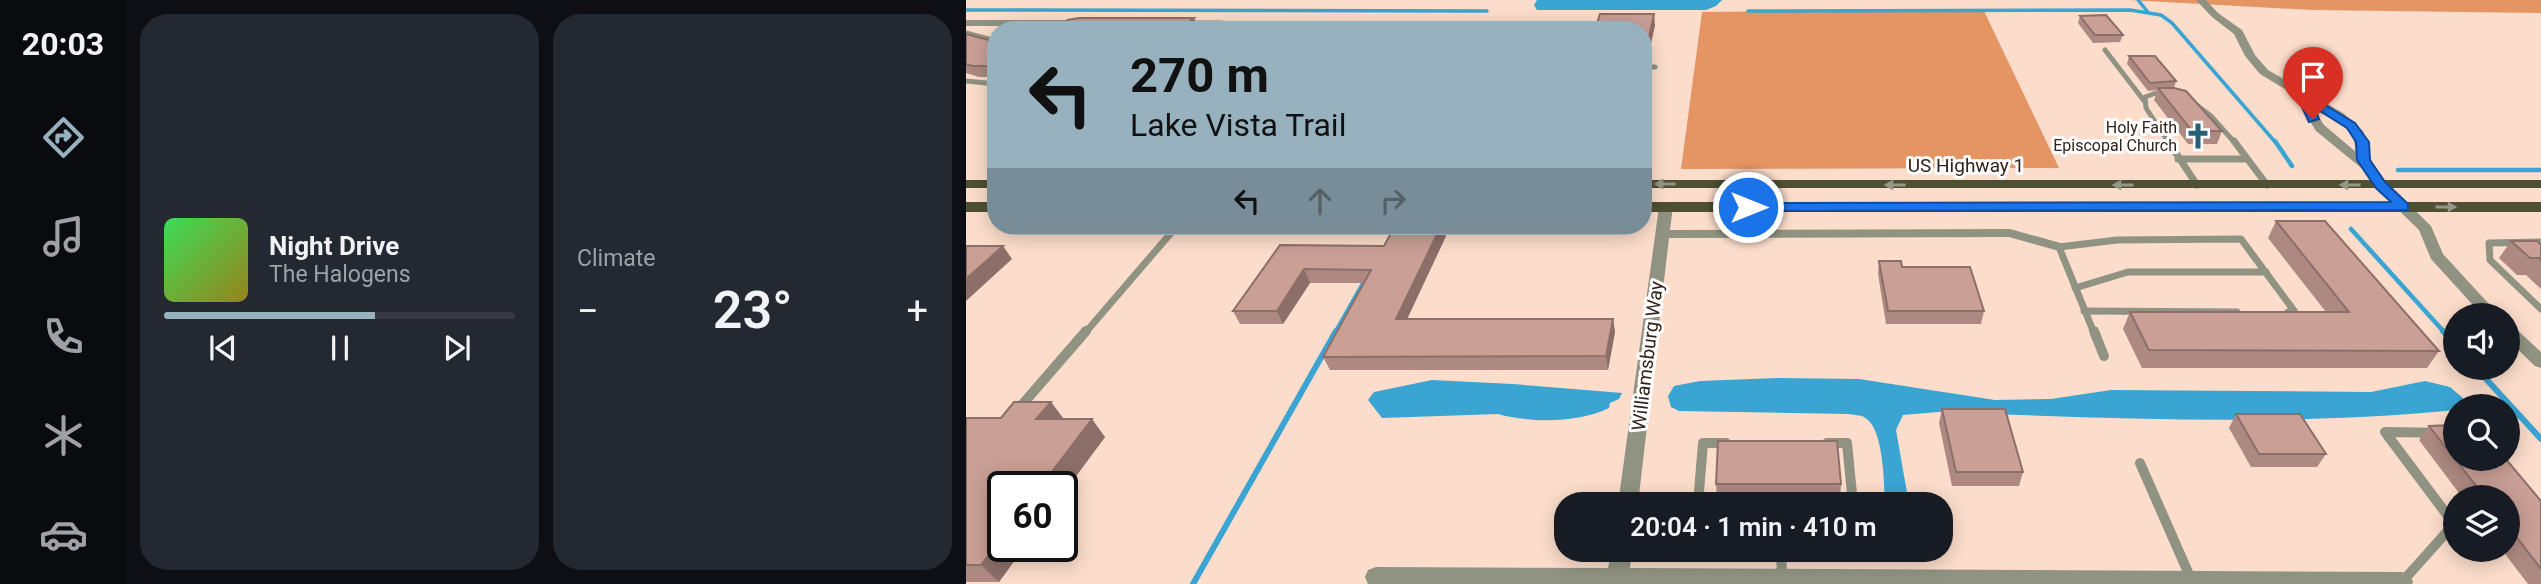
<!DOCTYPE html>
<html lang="en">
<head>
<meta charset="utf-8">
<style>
	body { margin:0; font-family:Roboto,sans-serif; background:#242831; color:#f1f3f6; height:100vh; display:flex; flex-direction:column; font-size:26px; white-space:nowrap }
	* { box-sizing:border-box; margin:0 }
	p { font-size:23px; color:#9ea1a6 }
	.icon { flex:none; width:38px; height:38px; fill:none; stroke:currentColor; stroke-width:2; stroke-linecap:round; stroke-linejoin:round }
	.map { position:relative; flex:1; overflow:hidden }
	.details { display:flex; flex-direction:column; gap:14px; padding:14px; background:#0d0f14; width:840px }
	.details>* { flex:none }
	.top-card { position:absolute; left:21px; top:21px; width:665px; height:214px; border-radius:28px; box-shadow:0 4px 18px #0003; background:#97b1be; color:#111; overflow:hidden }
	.fabs { position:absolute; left:1477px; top:303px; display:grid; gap:14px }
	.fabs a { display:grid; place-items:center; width:77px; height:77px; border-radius:50%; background:#171b24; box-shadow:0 4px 18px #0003; font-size:35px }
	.speed { position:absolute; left:21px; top:471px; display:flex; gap:14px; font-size:35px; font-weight:700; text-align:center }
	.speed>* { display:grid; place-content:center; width:91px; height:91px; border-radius:50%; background:#171b24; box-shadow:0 4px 18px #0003; line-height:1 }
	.speed .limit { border:4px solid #111; border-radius:10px; background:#fff; color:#111 }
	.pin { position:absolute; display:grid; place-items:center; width:60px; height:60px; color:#fff; margin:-72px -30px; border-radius:50% 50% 50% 0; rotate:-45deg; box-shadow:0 0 7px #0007 }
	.pin .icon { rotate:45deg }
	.me { position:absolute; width:77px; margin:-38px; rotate:90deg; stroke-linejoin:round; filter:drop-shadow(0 0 5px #0008) }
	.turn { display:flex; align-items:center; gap:24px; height:147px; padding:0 28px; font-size:32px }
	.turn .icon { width:91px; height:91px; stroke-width:2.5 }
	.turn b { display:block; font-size:49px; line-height:60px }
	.lanes { display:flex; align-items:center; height:66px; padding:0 28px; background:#0003; justify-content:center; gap:35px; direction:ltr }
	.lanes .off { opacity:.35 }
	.big { font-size:52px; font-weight:600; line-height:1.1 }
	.details .widget { flex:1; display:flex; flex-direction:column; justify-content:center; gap:10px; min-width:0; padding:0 24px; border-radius:28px; background:#242831 }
	.song { display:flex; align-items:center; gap:21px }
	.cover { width:84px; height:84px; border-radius:10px; background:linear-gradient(135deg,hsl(130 70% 55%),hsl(50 70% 35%)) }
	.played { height:7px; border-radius:4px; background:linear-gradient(90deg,#97b1be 60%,#363941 60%) }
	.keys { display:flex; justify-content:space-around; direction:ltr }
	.heat { display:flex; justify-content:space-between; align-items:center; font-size:38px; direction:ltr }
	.details .tiles { flex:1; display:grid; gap:14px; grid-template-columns:repeat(2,1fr) }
	.trip { position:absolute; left:588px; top:492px; width:399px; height:70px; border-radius:28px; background:#171b24; box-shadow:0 4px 18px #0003; font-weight:600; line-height:70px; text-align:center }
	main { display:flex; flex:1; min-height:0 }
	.tabs { display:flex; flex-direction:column; width:126px; justify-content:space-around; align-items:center; background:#090b0e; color:#9ea1a6 }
	.tabs .icon { width:49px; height:49px }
	.tabs .selected { color:#97b1be }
	.tabs b { font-size:32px; color:#f1f3f6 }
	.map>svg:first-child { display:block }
	.forest { fill:#e59463 }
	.water { fill:#3aa4d3 }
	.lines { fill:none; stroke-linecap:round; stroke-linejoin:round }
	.stream-far2 { stroke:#3aa4d3; stroke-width:3.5 }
	.stream-far1 { stroke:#3aa4d3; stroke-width:4.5 }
	.stream { stroke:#3aa4d3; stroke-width:6 }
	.lane-far2 { stroke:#919382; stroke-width:5 }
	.lane-far1 { stroke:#919382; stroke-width:7 }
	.lane { stroke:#919382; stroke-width:10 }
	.street { fill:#919382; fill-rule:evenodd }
	.primary { fill:#4e5033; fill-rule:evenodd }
	.wall { fill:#ad8981 }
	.shaded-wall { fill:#8d6f69 }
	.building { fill:#c99f96; stroke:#8d6f69; stroke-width:2 }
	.oneway { fill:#959685 }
	.route { fill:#1a73e8; stroke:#114b97; stroke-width:2 }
	.labels { text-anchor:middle; stroke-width:6; stroke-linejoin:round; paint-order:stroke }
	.far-poi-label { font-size:16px; fill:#31231b; stroke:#fff; text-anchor:end }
	.street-label { font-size:19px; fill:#31231b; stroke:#fff }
</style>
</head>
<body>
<main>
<nav class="tabs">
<b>20:03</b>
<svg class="icon selected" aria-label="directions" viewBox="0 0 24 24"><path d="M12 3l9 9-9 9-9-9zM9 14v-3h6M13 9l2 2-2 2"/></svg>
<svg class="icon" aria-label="music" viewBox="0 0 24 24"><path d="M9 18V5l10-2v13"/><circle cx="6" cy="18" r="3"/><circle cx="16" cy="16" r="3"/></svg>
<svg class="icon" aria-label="phone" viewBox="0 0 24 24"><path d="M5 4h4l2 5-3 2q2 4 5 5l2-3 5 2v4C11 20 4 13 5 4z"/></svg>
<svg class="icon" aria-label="climate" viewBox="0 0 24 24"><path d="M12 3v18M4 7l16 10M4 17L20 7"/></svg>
<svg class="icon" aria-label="car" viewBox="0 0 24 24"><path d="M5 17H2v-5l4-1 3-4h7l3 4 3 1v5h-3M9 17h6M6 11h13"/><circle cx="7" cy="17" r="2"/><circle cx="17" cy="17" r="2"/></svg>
</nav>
<section class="details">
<div class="tiles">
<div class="widget">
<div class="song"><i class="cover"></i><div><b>Night Drive</b><p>The Halogens</p></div></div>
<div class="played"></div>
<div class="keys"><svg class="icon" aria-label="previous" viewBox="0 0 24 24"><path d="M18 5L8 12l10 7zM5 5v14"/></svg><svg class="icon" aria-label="pause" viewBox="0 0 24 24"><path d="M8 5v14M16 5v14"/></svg><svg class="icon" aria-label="next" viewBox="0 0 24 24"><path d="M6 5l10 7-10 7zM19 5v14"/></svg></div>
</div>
<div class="widget"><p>Climate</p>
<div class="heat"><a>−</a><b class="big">23°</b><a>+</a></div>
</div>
</div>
</section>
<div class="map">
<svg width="1575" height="584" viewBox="0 0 1575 584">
	<rect width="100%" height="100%" fill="#fcddcb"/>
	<g class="forest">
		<polygon points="1162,0 1575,0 1575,13 1347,10"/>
		<polygon points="1017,9 1093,168 715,169 736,12"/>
	</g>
	<g class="water">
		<polygon points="571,0 756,0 750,6 740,10 571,10 568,5"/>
		<path d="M 811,378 L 893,379 L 1029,400 L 1085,399 L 1145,390 L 1405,392 L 1459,381 L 1484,387 L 1499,400 L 1500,405 L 1489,406 L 1489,410 C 1318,427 1144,418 972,412 L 937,415 L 930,430 L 943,504 L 919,504 C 918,484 918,427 898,417 C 894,415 887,415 882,414 L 713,411 L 705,407 L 702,396 L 708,386 L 734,381 Z"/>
		<path d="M 466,380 L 547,384 L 656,393 L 653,399 L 644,403 L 643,408 C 613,423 564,423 532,414 L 416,418 L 402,400 L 408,392 Z"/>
	</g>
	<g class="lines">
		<g class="stream-far2">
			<polyline points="1172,0 1181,11"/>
			<polyline points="0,10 521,11"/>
			<polyline points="782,11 1164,10 1195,15 1206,23 1310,143"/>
		</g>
		<g class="stream-far1">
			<polyline points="1309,141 1326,166"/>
			<polyline points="1432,170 1575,170"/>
			<polyline points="1385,229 1479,333"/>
			<polyline points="369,333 399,280"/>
		</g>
		<g class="stream">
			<polyline points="1477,331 1489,344"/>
			<polyline points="1510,368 1575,439"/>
			<polyline points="227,584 370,331"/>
		</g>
		<g class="lane-far2">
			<polyline points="219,23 254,23 303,30"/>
			<polyline points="572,30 610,30"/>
			<polyline points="0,33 30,41"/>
			<polyline points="1139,50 1179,102"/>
			<polyline points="677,67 689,67"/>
			<polyline points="0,81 30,84"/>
			<polyline points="1201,94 1190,93 1179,97 1180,108 1203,143"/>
			<polyline points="1224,100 1245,116 1269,143"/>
		</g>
		<g class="lane-far1">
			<polyline points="1202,141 1231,185"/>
			<polyline points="1268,141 1301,185"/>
			<polyline points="1212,159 1280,159"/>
			<polyline points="1575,242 1523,243 1524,260 1575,309"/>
			<polyline points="1109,288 1162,272 1300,272"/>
			<polyline points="1118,311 1271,312"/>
			<polyline points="119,333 211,226"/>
			<polyline points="1128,333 1093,247 1151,240 1275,239 1329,312 1322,312"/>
		</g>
		<g class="lane">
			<polyline points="1128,331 1138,356"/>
			<polyline points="55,406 120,331"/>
			<polyline points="861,443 881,443 887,504"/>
			<polyline points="1174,463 1225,579"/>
			<polyline points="732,504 737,443 760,443"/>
			<polyline points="815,550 816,578"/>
			<polyline points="1440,584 1436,582 1488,524 1419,432 1489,433"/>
		</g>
		<g class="street">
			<path d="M 1230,0 L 1240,0 L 1252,13 L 1276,30 L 1289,55 L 1302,70 L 1377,113 L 1397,131 L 1404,160 L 1420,182 L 1465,226 L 1477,254 L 1533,315 L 1516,315 L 1465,259 L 1453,230 L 1410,188 L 1399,171 L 1350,131 L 1327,94 L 1294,74 L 1279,56 L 1268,34 L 1246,17 ZM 1345,105 L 1369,119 L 1387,135 L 1390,152 L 1358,125 Z"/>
			<polygon points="0,20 117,20 122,23 117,26 0,26"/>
			<polygon points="700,203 707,207 704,230 1044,229 1098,244 1100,247 1093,251 1043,237 703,238 672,504 652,504 693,207"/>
			<polygon points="1542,325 1548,327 1575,352 1575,368 1569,366 1542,340"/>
			<polygon points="646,550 666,550 664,568 1436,572 1444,575 1447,582 1446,584 402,584 399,577 402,570 410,567 642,568"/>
		</g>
		<g class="primary">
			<rect x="0" y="180" width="30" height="8"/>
			<rect x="677" y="180" width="898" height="8"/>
			<rect x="0" y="202" width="30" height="10"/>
			<rect x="677" y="202" width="898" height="10"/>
		</g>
	</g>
	<g class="wall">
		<polygon points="1114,16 1157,35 1154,42 1127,43 1112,23"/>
		<polygon points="689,25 683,52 677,52 677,30"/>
		<polygon points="0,34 30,42 30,77 13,77 0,73"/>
		<polygon points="1163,56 1210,81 1208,88 1256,131 1251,144 1222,144 1188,100 1192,90 1182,91 1161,64"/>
		<polygon points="1310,221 1473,351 1461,368 1176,368 1157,329 1164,312 1360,312 1302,238"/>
		<polygon points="480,236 441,319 647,319 649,332 642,370 364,370 357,357 398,283 344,283 317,324 274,324 267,311 314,245 418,246"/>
		<polygon points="1545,241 1575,245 1575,289 1560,275 1551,275 1533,258"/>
		<polygon points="913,261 936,267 1018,311 1015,324 920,324 912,274"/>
		<polygon points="85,402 98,419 139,437 96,495 96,486 37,546 59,546 33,582 0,582 0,418 35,418"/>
		<polygon points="976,409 1057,472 1053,486 986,486 973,423"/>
		<polygon points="1270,414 1360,454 1351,467 1285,467 1263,428"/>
		<polygon points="1463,426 1575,501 1575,584 1562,584 1536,550 1542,550 1542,497 1496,497 1453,440"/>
		<polygon points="750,484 875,484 874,498 751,498"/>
	</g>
	<g class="shaded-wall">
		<polygon points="688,14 689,25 683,52 682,42"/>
		<polygon points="228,18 232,29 231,30 213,30"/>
		<polygon points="475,226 477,226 480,236 435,332 430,319"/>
		<polygon points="37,246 46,259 0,301 0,279"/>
		<polygon points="338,269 344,283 317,324 311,311"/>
		<polygon points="647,319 649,332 642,370 640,356"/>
		<polygon points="85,402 98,420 70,419"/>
		<polygon points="126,419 139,437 96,495 96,486 75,486"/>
		<polygon points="37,536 37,546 59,546 33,582 15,565"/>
	</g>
	<g class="building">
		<polygon points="634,14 688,14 682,42 677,42 677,30 629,30"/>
		<polygon points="1140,15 1157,35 1129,35 1114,16"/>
		<polygon points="113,18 228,18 213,30 87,30 102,20"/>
		<polygon points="0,34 30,42 30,66 6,66 0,64"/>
		<polygon points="1163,56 1189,56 1210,81 1184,83"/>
		<polygon points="1192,88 1208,88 1220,91 1256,131 1226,131"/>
		<polygon points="1310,221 1359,221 1473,351 1183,350 1164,312 1383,312"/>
		<polygon points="429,226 475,226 430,319 647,319 640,356 357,357 405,270 338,269 311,311 267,311 314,245 418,246"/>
		<polygon points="1545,241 1571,241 1575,245 1575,260 1573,258 1564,258"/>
		<polygon points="0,246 37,246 0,279"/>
		<polygon points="913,261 935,261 936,267 1004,267 1018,311 922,311"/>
		<polygon points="48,402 85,402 70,419 126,419 75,486 37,486 37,536 15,565 0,565 0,418 35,418"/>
		<polygon points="976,409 1039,409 1057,472 990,472"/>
		<polygon points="1270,414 1334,414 1360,454 1293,454"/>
		<polygon points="1489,425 1489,458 1539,458 1575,501 1575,569 1542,526 1542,497 1519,497 1463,426"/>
		<polygon points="752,441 871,441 875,484 750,484"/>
	</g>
	<defs><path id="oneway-solid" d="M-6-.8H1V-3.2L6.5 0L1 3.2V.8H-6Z" transform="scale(1.75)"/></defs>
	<g class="oneway">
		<use href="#oneway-solid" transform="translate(699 184) rotate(180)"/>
		<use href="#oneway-solid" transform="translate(929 185) rotate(-180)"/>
		<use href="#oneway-solid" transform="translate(1157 185) rotate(-180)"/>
		<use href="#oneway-solid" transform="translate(1384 185) rotate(-180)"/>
		<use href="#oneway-solid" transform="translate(1480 207)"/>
	</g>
	<polygon class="route" points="1322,88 1331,88 1389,123 1403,142 1404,160 1419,182 1442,204 1442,210 782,211 775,207 782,203 1425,202 1410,188 1391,160 1390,142 1381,128 1349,108 1353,119 1343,122 1335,105 1321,90"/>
	<defs>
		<g id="church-bare" transform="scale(2.1)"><path d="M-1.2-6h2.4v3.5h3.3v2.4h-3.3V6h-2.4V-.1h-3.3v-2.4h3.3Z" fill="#28607a" stroke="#fff" stroke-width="2.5" paint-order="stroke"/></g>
	</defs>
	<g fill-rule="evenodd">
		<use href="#church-bare" x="1232" y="136"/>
	</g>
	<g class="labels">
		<g class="far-poi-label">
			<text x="1211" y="133">Holy Faith<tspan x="1211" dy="18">Episcopal Church</tspan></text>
		</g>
		<g class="street-label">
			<text x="1000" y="172">US Highway 1</text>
			<text transform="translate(681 356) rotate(-83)" y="7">Williamsburg Way</text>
		</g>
	</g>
</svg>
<div class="fabs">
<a><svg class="icon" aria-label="sound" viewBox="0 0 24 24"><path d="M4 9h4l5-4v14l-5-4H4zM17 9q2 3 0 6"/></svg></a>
<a><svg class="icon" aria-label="search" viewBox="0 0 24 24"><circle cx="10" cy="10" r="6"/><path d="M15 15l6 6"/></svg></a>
<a><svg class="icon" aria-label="layers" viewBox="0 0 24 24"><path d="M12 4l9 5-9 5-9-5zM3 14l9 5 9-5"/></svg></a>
</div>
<div class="speed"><div class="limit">60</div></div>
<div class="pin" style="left:1347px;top:119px;background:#d93025"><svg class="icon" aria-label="arrive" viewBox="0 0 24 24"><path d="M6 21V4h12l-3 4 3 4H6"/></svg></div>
<svg class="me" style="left:782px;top:207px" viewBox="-20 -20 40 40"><circle r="17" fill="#1a73e8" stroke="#fff" stroke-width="3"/><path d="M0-11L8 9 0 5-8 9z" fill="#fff"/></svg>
<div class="trip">20:04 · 1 min · 410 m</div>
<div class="top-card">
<div class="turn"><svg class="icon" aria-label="left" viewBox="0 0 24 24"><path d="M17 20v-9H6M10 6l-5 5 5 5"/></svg><div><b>270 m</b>Lake Vista Trail</div></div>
<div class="lanes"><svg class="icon" aria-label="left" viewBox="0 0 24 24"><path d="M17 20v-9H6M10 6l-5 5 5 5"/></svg><svg class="icon off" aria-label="ahead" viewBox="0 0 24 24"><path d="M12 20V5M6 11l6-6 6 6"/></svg><svg class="icon off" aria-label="right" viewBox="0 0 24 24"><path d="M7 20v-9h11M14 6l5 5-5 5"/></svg></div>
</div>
</div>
</main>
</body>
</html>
